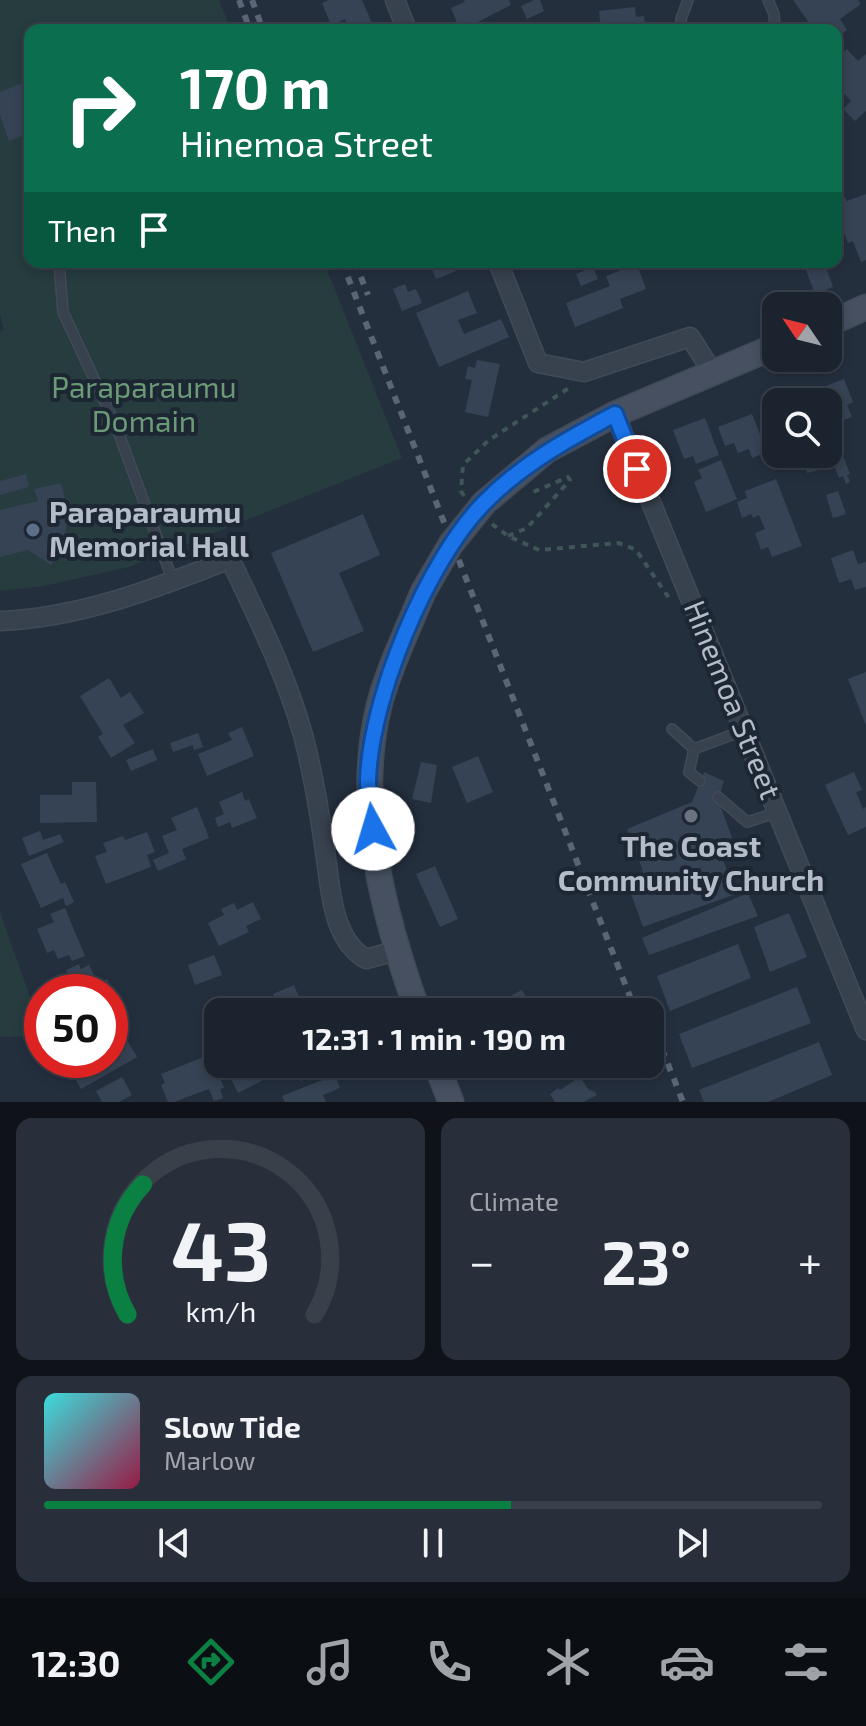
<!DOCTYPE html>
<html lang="en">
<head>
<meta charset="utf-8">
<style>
	body { margin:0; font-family:"Exo 2",sans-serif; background:#282f3a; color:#f1f3f6; height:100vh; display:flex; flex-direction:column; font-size:30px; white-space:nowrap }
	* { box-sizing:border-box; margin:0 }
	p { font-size:26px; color:#a0a4aa }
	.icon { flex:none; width:44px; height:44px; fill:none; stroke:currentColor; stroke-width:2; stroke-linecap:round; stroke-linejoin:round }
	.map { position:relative; height:1102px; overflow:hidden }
	.panel { display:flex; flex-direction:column; gap:16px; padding:16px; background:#0f1319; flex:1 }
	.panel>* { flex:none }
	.guide { position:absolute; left:24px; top:24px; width:818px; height:244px; border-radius:16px; box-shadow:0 4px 12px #0003,0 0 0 2px #39404a; background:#0b6e4f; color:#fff; overflow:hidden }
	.needle { width:52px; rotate:305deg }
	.fabs { position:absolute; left:762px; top:292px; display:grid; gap:16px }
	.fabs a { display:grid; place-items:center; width:80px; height:80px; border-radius:16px; background:#1b232e; box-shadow:0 4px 12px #0003,0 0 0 2px #39404a; font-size:40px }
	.speed { position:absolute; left:24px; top:974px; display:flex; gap:16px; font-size:40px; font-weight:700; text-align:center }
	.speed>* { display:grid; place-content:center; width:104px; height:104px; border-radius:50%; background:#1b232e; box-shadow:0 4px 12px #0003,0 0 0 2px #39404a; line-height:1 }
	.speed .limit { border:12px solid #d22; background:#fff; color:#111 }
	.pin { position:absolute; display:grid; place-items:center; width:68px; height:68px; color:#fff; margin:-34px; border:4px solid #fff; border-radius:50%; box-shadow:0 2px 8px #0007 }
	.me { position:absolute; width:88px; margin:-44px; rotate:354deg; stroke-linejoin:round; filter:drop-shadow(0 0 6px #0008) }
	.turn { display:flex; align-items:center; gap:28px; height:168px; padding:0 24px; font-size:36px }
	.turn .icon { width:104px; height:104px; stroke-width:2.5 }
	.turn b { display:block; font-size:56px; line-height:68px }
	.then { display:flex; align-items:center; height:76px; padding:0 24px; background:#0003; gap:16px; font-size:30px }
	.big { font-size:60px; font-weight:700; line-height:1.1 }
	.panel .tile { flex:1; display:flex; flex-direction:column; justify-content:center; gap:12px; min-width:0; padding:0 28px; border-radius:16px; background:#282f3a }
	.panel .dial { align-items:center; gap:0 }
	.dial svg { height:208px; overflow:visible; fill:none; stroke:#39404a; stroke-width:7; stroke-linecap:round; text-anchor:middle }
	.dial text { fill:#f1f3f6; stroke:none }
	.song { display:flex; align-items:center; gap:24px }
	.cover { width:96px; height:96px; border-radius:12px; background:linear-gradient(135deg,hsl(180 70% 55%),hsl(340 70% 35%)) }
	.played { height:8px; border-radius:4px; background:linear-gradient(90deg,#0b8043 60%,#39404a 60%) }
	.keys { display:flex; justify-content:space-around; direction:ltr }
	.heat { display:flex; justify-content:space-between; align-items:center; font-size:44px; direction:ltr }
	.panel .tiles { flex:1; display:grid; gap:16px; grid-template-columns:1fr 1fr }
	.tile:last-child { grid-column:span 2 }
	.trip { position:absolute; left:204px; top:998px; width:460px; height:80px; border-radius:16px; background:#1b232e; box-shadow:0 4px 12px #0003,0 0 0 2px #39404a; font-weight:700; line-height:80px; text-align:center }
	.tabs { display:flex; height:128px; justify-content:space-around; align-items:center; background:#0b0e12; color:#a0a4aa }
	.tabs .icon { width:56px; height:56px }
	.tabs .selected { color:#0b8043 }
	.tabs b { font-size:36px; color:#f1f3f6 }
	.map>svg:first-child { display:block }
	.green { fill:#263c3f }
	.building { fill:#364354 }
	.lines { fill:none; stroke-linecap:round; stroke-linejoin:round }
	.lane-casing { stroke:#414a57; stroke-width:12 }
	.street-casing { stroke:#414a57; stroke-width:21 }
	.secondary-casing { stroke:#414a57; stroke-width:27 }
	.path { stroke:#3f5557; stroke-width:4; stroke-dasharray:6 6; stroke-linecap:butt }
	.lane { stroke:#38414e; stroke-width:9 }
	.street { stroke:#38414e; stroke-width:18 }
	.secondary { stroke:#465061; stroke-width:24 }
	.rail { stroke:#5a6575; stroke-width:6; stroke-dasharray:8 8; stroke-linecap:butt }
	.secondary-bridge-casing { stroke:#414a57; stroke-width:27; stroke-linecap:butt }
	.secondary-bridge { stroke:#465061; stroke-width:24 }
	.route-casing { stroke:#114b97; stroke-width:20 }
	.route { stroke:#1a73e8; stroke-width:14 }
	.service-dot { fill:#5c6f8a; stroke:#1d2633; stroke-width:3 }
	.worship-dot { fill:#6b7280; stroke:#1d2633; stroke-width:3 }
	.labels { text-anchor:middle; stroke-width:8; stroke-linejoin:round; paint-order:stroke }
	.park-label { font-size:30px; fill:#6b9a76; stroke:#1d2633 }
	.poi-label { font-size:30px; font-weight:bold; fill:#b4bcc9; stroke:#1d2633; text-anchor:start }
	.street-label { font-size:30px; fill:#b4bcc9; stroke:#1d2633 }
</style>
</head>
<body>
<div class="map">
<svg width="866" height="1102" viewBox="0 0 866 1102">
	<rect width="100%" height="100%" fill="#242f3e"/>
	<g class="green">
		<polygon points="0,0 219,0 231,30 30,30 30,262 324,262 402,458 129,567 44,586 0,591 0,332 4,330 0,314"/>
		<polygon points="0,912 42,1031 42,1036 0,1037"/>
	</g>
	<g class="building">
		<polygon points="329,0 362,0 375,30 350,30 345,19 331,25 322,3"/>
		<polygon points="464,0 509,0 511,5 468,27 470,30 460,30 451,8 465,2"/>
		<polygon points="534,0 540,0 544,11 527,19 521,6"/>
		<polygon points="793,0 858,0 861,4 840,19 847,30 836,38 836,30 828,28 814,30"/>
		<polygon points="635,7 636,17 644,16 645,25 637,26 637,30 601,30 599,11"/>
		<polygon points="847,49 858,61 866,54 866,111 855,121 843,109 851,101 836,85 836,59"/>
		<polygon points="30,80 30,133 9,141 0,115 0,92"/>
		<polygon points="866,194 866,260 861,262 853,241 848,243 836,212 836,200 845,197 847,201"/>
		<polygon points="429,262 452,262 456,271 436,279"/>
		<polygon points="803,262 824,262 833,287 815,294"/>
		<polygon points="637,264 646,289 620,299 623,308 575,327 566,303 610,286 606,276"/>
		<polygon points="593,267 598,279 581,286 576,274"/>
		<polygon points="405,284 408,292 416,289 422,303 402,311 393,289"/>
		<polygon points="468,291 477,313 458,320 464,334 501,319 509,337 439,367 416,313"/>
		<polygon points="477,360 500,364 488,417 465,412 472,380 465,379 468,366 475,368"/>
		<polygon points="844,379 853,402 847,405 852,417 841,421 842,424 834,427 833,423 828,425 828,402 819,402 815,390"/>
		<polygon points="752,414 767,452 752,458 749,449 738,453 734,443 725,446 718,427"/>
		<polygon points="705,418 719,455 696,464 693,456 684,459 673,430"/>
		<polygon points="840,448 850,474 847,475 850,482 846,484 843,476 839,478 829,452"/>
		<polygon points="787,454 826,454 831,467 807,473 804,466 799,468 795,458 789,460"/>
		<polygon points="721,460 737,499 706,512 694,482 702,478 698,470"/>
		<polygon points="26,474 29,487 0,495 0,481"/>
		<polygon points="776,479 802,546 772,557 768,547 761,550 755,533 765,529 759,515 753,518 751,514 742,518 737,502 747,498 745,491"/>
		<polygon points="61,483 69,516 62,545 51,565 28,550 0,557 0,510 38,501 34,489"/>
		<polygon points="838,491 846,514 833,518 826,495"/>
		<polygon points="363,514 380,555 339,573 364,631 313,652 271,553"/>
		<polygon points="853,550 858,564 866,562 866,587 855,590 851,579 839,583 831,558"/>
		<polygon points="866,672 866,726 848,679"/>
		<polygon points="109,678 121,698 130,692 144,713 123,725 135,743 111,758 98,737 103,734 80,696"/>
		<polygon points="242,727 254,756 207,776 198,754 232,740 228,733"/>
		<polygon points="198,733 203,747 194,750 193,745 173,752 170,743"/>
		<polygon points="153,749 157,760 131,771 126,760"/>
		<polygon points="478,756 493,792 467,803 452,767"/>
		<polygon points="421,762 437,765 431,803 412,799"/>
		<polygon points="704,772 724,781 718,799 732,838 717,844 736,894 643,927 625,877 643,871 627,829 692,802"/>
		<polygon points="854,772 862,790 856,792 863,809 866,807 866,827 848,835 825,785"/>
		<polygon points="72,782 96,782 97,822 40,823 40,795 72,795"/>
		<polygon points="242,792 245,801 249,799 257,818 232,828 230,822 218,827 215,818 224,814 219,802"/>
		<polygon points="197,807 209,838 182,849 186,859 158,871 153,860 169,853 162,836 177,830 171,818"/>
		<polygon points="40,831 43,840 60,834 64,842 29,856 22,838"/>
		<polygon points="147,832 155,852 147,855 151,867 106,884 95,856 107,852 103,843 123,836 125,840"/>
		<polygon points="47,853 61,884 65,882 74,902 66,906 63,898 41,908 21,864"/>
		<polygon points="435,866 458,919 440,927 416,874"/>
		<polygon points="748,893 758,916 649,955 642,938"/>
		<polygon points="253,902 261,919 246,926 249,932 219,946 208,923 224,915 221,909 234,903 237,910"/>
		<polygon points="65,908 85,956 72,961 69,955 58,959 54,950 47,953 37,929 54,922 50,914"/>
		<polygon points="789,913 807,957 770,972 754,927"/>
		<polygon points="738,944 751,978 670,1011 657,976"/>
		<polygon points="214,955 222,975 195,985 188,965"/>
		<polygon points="79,964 81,969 89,965 98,983 107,979 120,1006 110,1010 110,992 76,992 66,970"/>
		<polygon points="294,985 300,1000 310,996 316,1012 269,1012 278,1008 273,994"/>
		<polygon points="797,987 811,1023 692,1068 679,1034"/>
		<polygon points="522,990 530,1003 520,1008 512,995"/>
		<polygon points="123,1033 137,1057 81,1089 64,1060 110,1060 110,1040"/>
		<polygon points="819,1042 832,1075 768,1102 704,1102 699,1090"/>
		<polygon points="211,1054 224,1088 220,1089 223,1098 214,1101 209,1089 174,1102 168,1102 161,1085 165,1083 161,1074"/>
		<polygon points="245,1064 255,1064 263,1080 238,1093 228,1073"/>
		<polygon points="294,1064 344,1064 300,1081"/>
		<polygon points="500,1064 540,1064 506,1078"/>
		<polygon points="335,1075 340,1088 323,1095 326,1102 285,1102 282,1096"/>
		<polygon points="122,1077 132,1095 119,1102 102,1102 96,1091"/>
		<polygon points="580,1077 589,1090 594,1091 597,1095 583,1102 555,1102 550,1094 558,1088 560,1090"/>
	</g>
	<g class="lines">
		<g class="lane-casing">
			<g id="lane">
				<polyline points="768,0 774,14 775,30"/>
				<polyline points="681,30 681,19 688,0"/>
				<polyline points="28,146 30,153"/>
				<polyline points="59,262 63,312 116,426 173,581"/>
				<polyline points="672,729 694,749"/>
				<polyline points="694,749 745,730"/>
				<polyline points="694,749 689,772 700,781"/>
				<polyline points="718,797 747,822 779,812"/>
			</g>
		</g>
		<g class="street-casing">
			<g id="street">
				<polyline points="395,0 407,30"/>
				<polyline points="498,262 538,363 584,372 690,337 713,373"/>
				<polyline points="615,414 866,1030"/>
				<path d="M 0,621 C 80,618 157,588 230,559 C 257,616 286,674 303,735 C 315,780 322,827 328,873 C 332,904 337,942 366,959 L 396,951"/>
			</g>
		</g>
		<g class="secondary-casing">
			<g id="secondary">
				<polyline points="828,324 866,307"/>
				<polyline points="484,503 547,450 615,414 776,346"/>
				<path d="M 418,1012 C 384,917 354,807 379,706 C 387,672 409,627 423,592"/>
				<polyline points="436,1064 451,1102"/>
			</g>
		</g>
		<g class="path">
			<polyline points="464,496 461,491 463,465 489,440 572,386"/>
			<polyline points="492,524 508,536 539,550 619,543 636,550 669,598"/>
			<polyline points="508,536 527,528 570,480 568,477 531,493"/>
		</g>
		<use href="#lane" class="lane"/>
		<use href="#street" class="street"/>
		<use href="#secondary" class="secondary"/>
		<g class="rail">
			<polyline points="239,0 250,30"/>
			<polyline points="252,0 263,30"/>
			<polyline points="342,262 636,1012"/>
			<polyline points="355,262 368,295"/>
			<polyline points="650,1019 683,1102"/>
		</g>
		<g class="secondary-bridge-casing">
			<polyline id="secondary-bridge" points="423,592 451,544 484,503"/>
		</g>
		<use href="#secondary-bridge" class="secondary-bridge"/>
	</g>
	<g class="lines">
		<g class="route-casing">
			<path id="route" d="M 373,829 C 372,813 368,796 368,781 C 370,699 427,561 484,503 C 522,464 568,439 615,414 L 637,469"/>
		</g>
		<use href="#route" class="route"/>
	</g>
	<circle class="service-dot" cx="33" cy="530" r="8"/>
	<circle class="worship-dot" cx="691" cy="816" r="8"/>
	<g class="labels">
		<g class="park-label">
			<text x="144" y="398">Paraparaumu<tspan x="144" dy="34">Domain</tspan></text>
		</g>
		<g class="poi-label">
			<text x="49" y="523">Paraparaumu<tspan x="49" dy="34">Memorial Hall</tspan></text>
			<text x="691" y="857" text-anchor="middle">The Coast<tspan x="691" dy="34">Community Church</tspan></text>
		</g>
		<g class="street-label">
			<text transform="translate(732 700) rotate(68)" y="10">Hinemoa Street</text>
		</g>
	</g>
</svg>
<div class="fabs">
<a><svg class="needle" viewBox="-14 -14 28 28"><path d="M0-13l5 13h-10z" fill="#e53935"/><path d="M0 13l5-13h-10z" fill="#a0a4aa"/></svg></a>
<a><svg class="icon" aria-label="search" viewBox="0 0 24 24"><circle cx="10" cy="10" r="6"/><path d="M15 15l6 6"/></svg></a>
</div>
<div class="speed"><div class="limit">50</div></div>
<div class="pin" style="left:637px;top:469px;background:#d93025"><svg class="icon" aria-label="arrive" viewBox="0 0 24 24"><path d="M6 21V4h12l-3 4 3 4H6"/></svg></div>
<svg class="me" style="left:373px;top:829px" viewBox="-20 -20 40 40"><circle r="19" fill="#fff"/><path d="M0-13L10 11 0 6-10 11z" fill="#1a73e8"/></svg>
<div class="trip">12:31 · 1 min · 190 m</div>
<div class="guide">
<div class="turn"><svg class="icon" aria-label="right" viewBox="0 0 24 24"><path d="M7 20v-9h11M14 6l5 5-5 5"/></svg><div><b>170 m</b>Hinemoa Street</div></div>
<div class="then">Then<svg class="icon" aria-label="arrive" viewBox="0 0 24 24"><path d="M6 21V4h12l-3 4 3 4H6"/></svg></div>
</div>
</div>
<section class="panel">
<div class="tiles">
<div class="tile dial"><svg viewBox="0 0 100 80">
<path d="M14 69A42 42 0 1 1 86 69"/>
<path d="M14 69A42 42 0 0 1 20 19" stroke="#0b8043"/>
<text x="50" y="56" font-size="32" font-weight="700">43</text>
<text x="50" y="72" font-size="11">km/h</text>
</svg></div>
<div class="tile"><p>Climate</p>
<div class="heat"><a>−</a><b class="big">23°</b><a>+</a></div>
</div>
<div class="tile">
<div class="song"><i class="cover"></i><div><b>Slow Tide</b><p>Marlow</p></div></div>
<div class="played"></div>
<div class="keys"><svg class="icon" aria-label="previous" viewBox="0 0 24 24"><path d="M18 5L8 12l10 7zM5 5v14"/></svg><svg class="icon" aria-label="pause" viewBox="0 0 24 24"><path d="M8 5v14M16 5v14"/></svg><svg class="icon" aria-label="next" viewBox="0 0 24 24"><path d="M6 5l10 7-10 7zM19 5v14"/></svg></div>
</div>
</div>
</section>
<nav class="tabs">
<b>12:30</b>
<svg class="icon selected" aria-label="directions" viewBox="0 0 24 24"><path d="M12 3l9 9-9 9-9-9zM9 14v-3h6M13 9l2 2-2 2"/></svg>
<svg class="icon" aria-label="music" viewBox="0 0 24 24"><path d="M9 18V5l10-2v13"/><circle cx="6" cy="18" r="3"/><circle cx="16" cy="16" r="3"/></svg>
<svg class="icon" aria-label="phone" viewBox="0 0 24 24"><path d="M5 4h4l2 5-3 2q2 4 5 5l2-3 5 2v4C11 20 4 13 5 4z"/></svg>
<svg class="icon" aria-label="climate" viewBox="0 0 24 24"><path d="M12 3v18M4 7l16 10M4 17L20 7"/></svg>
<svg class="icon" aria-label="car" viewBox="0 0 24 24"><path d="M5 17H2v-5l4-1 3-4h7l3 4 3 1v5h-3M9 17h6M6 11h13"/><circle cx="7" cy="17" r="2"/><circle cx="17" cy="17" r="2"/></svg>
<svg class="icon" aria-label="filters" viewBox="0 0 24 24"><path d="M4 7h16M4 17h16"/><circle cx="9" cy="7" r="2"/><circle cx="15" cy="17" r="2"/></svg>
</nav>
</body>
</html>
